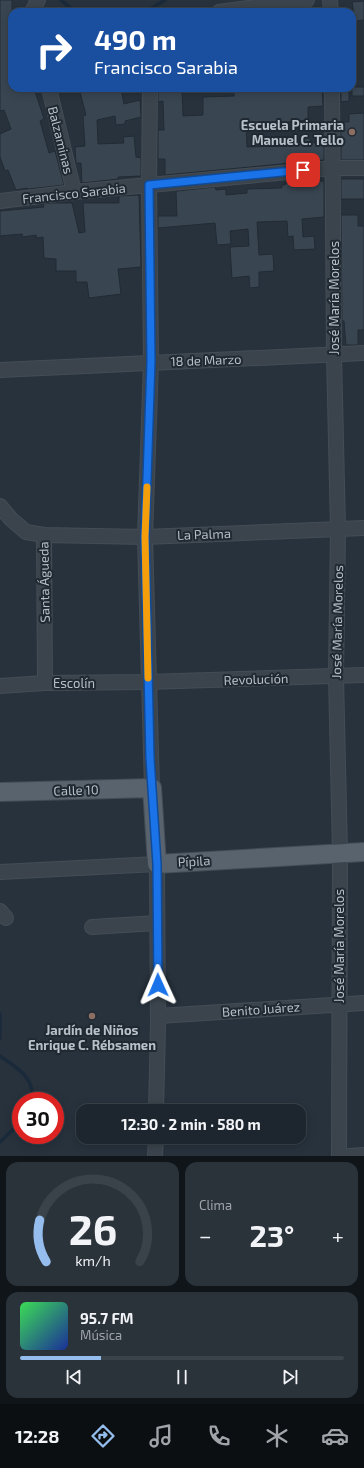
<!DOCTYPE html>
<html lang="es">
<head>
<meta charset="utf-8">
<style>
	body { margin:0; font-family:"Exo 2",sans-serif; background:#2a323a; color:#f1f3f6; height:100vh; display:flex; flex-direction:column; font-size:15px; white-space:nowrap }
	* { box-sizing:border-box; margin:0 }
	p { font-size:13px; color:#a0a5aa }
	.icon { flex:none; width:22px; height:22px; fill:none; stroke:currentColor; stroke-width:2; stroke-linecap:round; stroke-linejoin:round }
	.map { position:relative; height:1156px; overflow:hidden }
	.drawer { display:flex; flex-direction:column; gap:6px; padding:6px; background:#101519; flex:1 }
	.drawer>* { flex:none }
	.guide { position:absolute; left:8px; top:8px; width:348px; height:84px; border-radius:12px; box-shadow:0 2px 10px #0003,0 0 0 1px #3b434a; background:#1a4fa0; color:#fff; overflow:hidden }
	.speed { position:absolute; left:12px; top:1092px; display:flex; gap:8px; font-size:20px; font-weight:700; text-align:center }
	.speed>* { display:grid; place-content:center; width:52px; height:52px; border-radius:50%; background:#1d262e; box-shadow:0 2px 10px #0003,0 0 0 1px #3b434a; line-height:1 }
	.speed .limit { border:6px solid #d22; background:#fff; color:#111 }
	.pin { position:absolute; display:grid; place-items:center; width:34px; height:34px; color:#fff; margin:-17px; border-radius:8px; box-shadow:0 2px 6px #0006 }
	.me { position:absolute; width:44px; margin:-22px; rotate:359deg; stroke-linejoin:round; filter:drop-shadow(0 0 3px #0008) }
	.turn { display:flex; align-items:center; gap:14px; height:84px; padding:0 20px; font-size:18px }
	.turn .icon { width:52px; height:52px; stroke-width:2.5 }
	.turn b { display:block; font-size:28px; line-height:34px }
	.big { font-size:30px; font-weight:700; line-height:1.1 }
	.drawer .card { flex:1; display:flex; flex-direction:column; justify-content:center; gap:6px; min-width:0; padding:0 14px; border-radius:12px; background:#2a323a }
	.drawer .dial { align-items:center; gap:0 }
	.dial svg { height:104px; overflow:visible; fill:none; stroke:#3b434a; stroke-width:7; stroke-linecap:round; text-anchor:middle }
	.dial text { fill:#f1f3f6; stroke:none }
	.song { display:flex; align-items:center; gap:12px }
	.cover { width:48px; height:48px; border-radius:6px; background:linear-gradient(135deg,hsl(130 70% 55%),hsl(230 70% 35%)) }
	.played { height:4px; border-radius:2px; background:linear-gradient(90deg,#95beef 25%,#3b434a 25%) }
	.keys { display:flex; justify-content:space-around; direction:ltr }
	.heat { display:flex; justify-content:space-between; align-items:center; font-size:22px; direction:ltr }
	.drawer .tiles { flex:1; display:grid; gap:6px; grid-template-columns:1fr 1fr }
	.card:last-child { grid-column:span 2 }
	.trip { position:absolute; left:76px; top:1104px; width:230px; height:40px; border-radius:12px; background:#1d262e; box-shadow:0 2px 10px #0003,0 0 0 1px #3b434a; font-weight:700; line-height:40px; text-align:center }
	.menu { display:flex; height:64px; justify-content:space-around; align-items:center; background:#0c0f12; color:#a0a5aa }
	.menu .icon { width:28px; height:28px }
	.menu .on { color:#95beef }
	.menu b { font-size:18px; color:#f1f3f6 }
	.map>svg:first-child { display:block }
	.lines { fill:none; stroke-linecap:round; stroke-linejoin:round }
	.stream { stroke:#1b2a3a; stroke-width:3.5 }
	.building { fill:#394652; stroke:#222b34 }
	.minor-casing { stroke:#444d56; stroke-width:16 }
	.major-casing { stroke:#444d56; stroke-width:20 }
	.minor { stroke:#3b444d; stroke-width:14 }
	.major { stroke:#59636d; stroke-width:18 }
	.route-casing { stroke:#114b97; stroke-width:10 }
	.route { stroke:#1a73e8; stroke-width:7 }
	.slow { stroke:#f59e0b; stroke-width:7 }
	.education-dot { fill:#8d6e63; stroke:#202932; stroke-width:1.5 }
	.labels { text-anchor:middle; stroke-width:4; stroke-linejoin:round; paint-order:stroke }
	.poi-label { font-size:13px; font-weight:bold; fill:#b7bfc8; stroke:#202932; text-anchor:end }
	.street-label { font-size:13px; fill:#b7bfc8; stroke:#202932 }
</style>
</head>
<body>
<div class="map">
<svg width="364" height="1156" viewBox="0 0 364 1156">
	<rect width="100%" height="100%" fill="#27323d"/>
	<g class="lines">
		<g class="stream">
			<polyline points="61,0 75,12"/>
			<polyline points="145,12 165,0"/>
			<polyline points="0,1014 0,1038"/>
			<path d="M 0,1056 C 17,1068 35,1077 32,1101"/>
			<polyline points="0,1142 21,1122"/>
		</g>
	</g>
	<g class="building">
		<polygon points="0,0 12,0 12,88 20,88 20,92 34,88 44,119 40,121 49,153 55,151 64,185 28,189 27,188 16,190 8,170 5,171 0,157 0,134 11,129 4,110 0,111"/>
		<polygon points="364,1 364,20 355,21 352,2"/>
		<polygon points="364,87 364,96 352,96 352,87"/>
		<polygon points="102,88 121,88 124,104 140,100 141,117 125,121 125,124 116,125 115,116 97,120 98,144 124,143 123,137 134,136 136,157 141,158 141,176 118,177 118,179 82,183 81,163 76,163 75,147 85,146 83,116 86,115 80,92"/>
		<polygon points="158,88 182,88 183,116 203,115 203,97 234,96 234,88 322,88 323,106 308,107 308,120 246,126 247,147 280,146 279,142 300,141 300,138 310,138 310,143 324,142 324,160 165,175 165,159 158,159 158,130 164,130 163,101 158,102"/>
		<polygon points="341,91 349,91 349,101 341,102"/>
		<polygon points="364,113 364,160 341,160 341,122 349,122 349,114"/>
		<rect x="341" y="179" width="23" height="20"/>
		<polygon points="324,181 324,217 302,219 303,237 314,236 315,249 294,250 293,236 288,237 287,221 257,222 259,255 273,254 274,271 259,272 259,287 250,288 249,276 232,278 230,247 249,246 248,229 230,231 231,244 217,245 215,223 158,228 158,216 177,216 176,193 177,191 215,187 216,190 226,189 226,195 247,193 247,189 282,188 282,185 285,185 285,183"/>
		<polygon points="139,195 141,267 118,269 121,294 89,298 87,282 76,282 76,271 56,271 56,259 44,258 43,237 37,238 36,235 23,237 22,234 0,236 0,211 44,207 43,204 52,203 72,203 79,233 85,232 83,203 119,203 119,196"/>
		<polygon points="341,215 358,215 358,226 364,226 364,330 358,330 358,345 346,345 344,321 342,321"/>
	</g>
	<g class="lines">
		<g class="minor-casing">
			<g id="minor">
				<polyline points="330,0 331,12"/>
				<polyline points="32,12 38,0"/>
				<polyline points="219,12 307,0"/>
				<polyline points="49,88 74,192"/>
				<polyline points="150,88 149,185 151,362 145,537 152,788"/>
				<polyline points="332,88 334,354 338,529 336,676 340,853 339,1156"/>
				<polyline points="0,201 74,192 333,168 364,168"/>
				<polyline points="0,370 364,353"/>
				<polyline points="0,506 11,519 26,532 44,535 145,537 364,528"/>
				<polyline points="44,535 45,683"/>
				<polyline points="0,686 45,683 148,682 364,675"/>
				<polyline points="0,872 157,864 158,1025 156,1111"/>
				<polyline points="0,911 6,918"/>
				<polyline points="92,927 157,923"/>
				<polyline points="158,1016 364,1003"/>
				<polyline points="155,1156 156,1137"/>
				<polyline points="348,1156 364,1155"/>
			</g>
		</g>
		<g class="major-casing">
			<polyline id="major" points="0,792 152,788 157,864 364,852"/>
		</g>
		<use href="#minor" class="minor"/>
		<use href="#major" class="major"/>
	</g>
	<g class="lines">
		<g class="route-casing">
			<polyline id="route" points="158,985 157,864 150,758 145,537 151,362 149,185 303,170"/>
		</g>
		<use href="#route" class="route"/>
		<polyline class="slow" points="147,487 145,537 148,678"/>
	</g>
	<g class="education-dot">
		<circle cx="352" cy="132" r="4"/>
		<circle cx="92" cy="1016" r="4"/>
	</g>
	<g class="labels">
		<g class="poi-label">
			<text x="344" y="130">Escuela Primaria<tspan x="344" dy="15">Manuel C. Tello</tspan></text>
			<text x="92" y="1035" text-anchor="middle">Jardín de Niños<tspan x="92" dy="15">Enrique C. Rébsamen</tspan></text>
		</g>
		<g class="street-label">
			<text transform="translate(61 140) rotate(76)" y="5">Balzaminas</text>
			<text transform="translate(74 193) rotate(-6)" y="5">Francisco Sarabia</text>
			<text transform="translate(334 298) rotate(-90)" y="5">José María Morelos</text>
			<text transform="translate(206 360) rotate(-2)" y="5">18 de Marzo</text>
			<text transform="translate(204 534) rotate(-2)" y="5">La Palma</text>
			<text transform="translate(44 582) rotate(-91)" y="5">Santa Águeda</text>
			<text transform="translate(337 622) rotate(-89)" y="5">José María Morelos</text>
			<text transform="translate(256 679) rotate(-2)" y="5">Revolución</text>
			<text x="74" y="688">Escolín</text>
			<text transform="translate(76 790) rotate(-2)" y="5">Calle 10</text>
			<text transform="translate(194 861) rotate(-3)" y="5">Pípila</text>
			<text transform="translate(339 946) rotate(-90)" y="5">José María Morelos</text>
			<text transform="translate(261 1009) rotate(-4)" y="5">Benito Juárez</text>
		</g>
	</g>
</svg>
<div class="speed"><div class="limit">30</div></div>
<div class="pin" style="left:303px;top:170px;background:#d93025"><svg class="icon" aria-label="arrive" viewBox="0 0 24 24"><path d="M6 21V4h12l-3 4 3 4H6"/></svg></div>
<svg class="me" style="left:158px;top:985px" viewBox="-20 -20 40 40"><path d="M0-17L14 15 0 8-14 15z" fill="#1a73e8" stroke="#fff" stroke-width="4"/></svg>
<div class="trip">12:30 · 2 min · 580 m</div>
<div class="guide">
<div class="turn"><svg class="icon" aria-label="right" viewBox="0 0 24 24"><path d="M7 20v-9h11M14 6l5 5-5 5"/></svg><div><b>490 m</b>Francisco Sarabia</div></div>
</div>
</div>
<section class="drawer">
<div class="tiles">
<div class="card dial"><svg viewBox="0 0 100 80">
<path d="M14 69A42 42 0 1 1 86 69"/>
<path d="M14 69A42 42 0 0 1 9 37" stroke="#95beef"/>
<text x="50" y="56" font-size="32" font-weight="700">26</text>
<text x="50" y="72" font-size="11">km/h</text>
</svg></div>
<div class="card"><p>Clima</p>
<div class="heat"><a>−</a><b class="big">23°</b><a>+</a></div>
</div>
<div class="card">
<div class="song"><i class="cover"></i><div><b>95.7 FM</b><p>Música</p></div></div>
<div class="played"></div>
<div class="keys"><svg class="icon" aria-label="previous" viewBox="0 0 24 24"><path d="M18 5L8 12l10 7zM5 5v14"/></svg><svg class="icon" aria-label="pause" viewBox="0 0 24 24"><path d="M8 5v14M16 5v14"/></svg><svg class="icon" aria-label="next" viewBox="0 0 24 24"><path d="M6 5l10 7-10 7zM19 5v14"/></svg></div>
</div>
</div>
</section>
<nav class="menu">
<b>12:28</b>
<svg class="icon on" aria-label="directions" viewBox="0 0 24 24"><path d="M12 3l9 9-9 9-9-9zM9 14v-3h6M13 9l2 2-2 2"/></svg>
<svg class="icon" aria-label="music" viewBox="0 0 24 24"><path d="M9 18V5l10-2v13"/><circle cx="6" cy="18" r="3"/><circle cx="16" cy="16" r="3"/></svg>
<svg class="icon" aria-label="phone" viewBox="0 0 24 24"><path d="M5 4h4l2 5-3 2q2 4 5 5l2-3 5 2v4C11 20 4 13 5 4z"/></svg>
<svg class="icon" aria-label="climate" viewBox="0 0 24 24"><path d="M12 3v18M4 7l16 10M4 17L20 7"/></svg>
<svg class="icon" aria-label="car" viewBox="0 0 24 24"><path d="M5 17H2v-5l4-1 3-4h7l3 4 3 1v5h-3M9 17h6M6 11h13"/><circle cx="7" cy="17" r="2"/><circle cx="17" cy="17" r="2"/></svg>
</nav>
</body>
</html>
